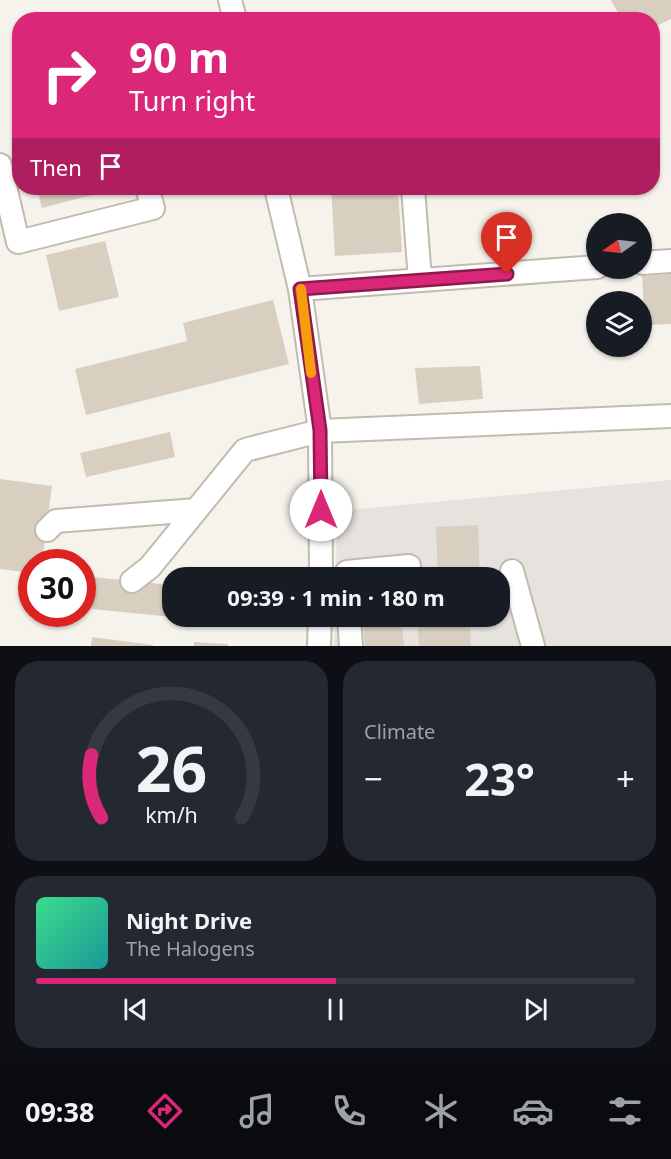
<!DOCTYPE html>
<html lang="en">
<head>
<meta charset="utf-8">
<style>
	body { margin:0; font-family:"Noto Sans",sans-serif; background:#242831; color:#f1f3f6; height:100vh; display:flex; flex-direction:column; font-size:22px; white-space:nowrap }
	* { box-sizing:border-box; margin:0 }
	p { font-size:20px; color:#9ea1a6 }
	.icon { flex:none; width:33px; height:33px; fill:none; stroke:currentColor; stroke-width:2; stroke-linecap:round; stroke-linejoin:round }
	.map { position:relative; height:646px; overflow:hidden }
	.drawer { display:flex; flex-direction:column; gap:15px; padding:15px; background:#0d0f14; flex:1 }
	.drawer>* { flex:none }
	.guide { position:absolute; left:12px; top:12px; width:648px; height:183px; border-radius:24px; box-shadow:0 2px 4px #0004; background:#db2777; color:#fff; overflow:hidden }
	.needle { width:39px; rotate:256deg }
	.buttons { position:absolute; left:586px; top:213px; display:grid; gap:12px }
	.buttons a { display:grid; place-items:center; width:66px; height:66px; border-radius:50%; background:#171b24; box-shadow:0 2px 4px #0004; font-size:30px }
	.speed { position:absolute; left:18px; top:549px; display:flex; gap:12px; font-size:30px; font-weight:700; text-align:center }
	.speed>* { display:grid; place-content:center; width:78px; height:78px; border-radius:50%; background:#171b24; box-shadow:0 2px 4px #0004; line-height:1 }
	.speed .limit { border:9px solid #d22; background:#fff; color:#111 }
	.pin { position:absolute; display:grid; place-items:center; width:51px; height:51px; color:#fff; margin:-62px -26px; border-radius:50% 50% 50% 0; rotate:-45deg; box-shadow:0 0 6px #0007 }
	.pin .icon { rotate:45deg }
	.me { position:absolute; width:66px; margin:-33px; rotate:0deg; stroke-linejoin:round; filter:drop-shadow(0 0 4px #0008) }
	.turn { display:flex; align-items:center; gap:21px; height:126px; padding:0 18px; font-size:27px }
	.turn .icon { width:78px; height:78px; stroke-width:2.5 }
	.turn b { display:block; font-size:42px; line-height:51px }
	.then { display:flex; align-items:center; height:57px; padding:0 18px; background:#0003; gap:12px; font-size:22px }
	.big { font-size:45px; font-weight:700; line-height:1.1 }
	.drawer .tile { flex:1; display:flex; flex-direction:column; justify-content:center; gap:9px; min-width:0; padding:0 21px; border-radius:24px; background:#242831 }
	.drawer .dial { align-items:center; gap:0 }
	.dial svg { height:156px; overflow:visible; fill:none; stroke:#363941; stroke-width:7; stroke-linecap:round; text-anchor:middle }
	.dial text { fill:#f1f3f6; stroke:none }
	.song { display:flex; align-items:center; gap:18px }
	.cover { width:72px; height:72px; border-radius:9px; background:linear-gradient(135deg,hsl(150 70% 55%),hsl(180 70% 35%)) }
	.played { height:6px; border-radius:3px; background:linear-gradient(90deg,#db2777 50%,#363941 50%) }
	.keys { display:flex; justify-content:space-around; direction:ltr }
	.heat { display:flex; justify-content:space-between; align-items:center; font-size:33px; direction:ltr }
	.drawer .tiles { flex:1; display:grid; gap:15px; grid-template-columns:1fr 1fr }
	.tile:last-child { grid-column:span 2 }
	.trip { position:absolute; left:162px; top:567px; width:348px; height:60px; border-radius:24px; background:#171b24; box-shadow:0 2px 4px #0004; font-weight:700; line-height:60px; text-align:center }
	.dock { display:flex; height:96px; justify-content:space-around; align-items:center; background:#090b0e; color:#9ea1a6 }
	.dock .icon { width:42px; height:42px }
	.dock .current { color:#db2777 }
	.dock b { font-size:27px; color:#f1f3f6 }
	.map>svg:first-child { display:block }
	.industrial { fill:#e6e2dd }
	.building { fill:#d8cfc1 }
	.lines { fill:none; stroke-linecap:round; stroke-linejoin:round }
	.minor-casing { stroke:#c2bbae; stroke-width:26 }
	.minor { stroke:#fff; stroke-width:22 }
	.route-casing { stroke:#8e194d; stroke-width:15 }
	.route { stroke:#db2777; stroke-width:10 }
	.slow { stroke:#f59e0b; stroke-width:10 }
</style>
</head>
<body>
<div class="map">
<svg width="671" height="646" viewBox="0 0 671 646">
	<rect width="100%" height="100%" fill="#f6f3ec"/>
	<polygon class="industrial" points="671,480 671,646 334,646 335,617 500,616 500,578 336,577 337,511"/>
	<g class="building">
		<polygon points="611,0 671,0 671,19 652,28 652,20 622,20"/>
		<polygon points="290,16 329,18 329,20 290,20"/>
		<polygon points="37,188 119,188 42,208"/>
		<polygon points="331,188 398,188 402,252 335,256"/>
		<polygon points="105,241 119,297 59,311 46,255"/>
		<polygon points="671,274 671,324 645,325 642,276"/>
		<polygon points="273,300 289,364 86,415 75,369 187,341 183,323"/>
		<polygon points="480,366 483,399 419,404 415,368"/>
		<polygon points="170,432 175,457 86,477 80,453"/>
		<polygon points="0,479 52,486 42,562 32,562 32,573 0,569"/>
		<polygon points="478,525 480,578 438,578 436,527"/>
		<polygon points="82,576 172,585 172,617 82,608"/>
		<polygon points="184,616 212,616 212,621"/>
		<polygon points="363,616 401,616 404,646 365,646"/>
		<polygon points="417,616 470,616 471,646 419,646"/>
		<polygon points="92,637 153,645 153,646 91,646"/>
		<polygon points="194,642 228,644 228,646 194,646"/>
	</g>
	<g class="lines">
		<g class="minor-casing">
			<g id="minor">
				<polyline points="230,0 235,20"/>
				<polyline points="0,165 18,242 153,208 147,188"/>
				<polyline points="276,188 300,289 320,431 321,578"/>
				<polyline points="413,188 420,280"/>
				<polyline points="642,263 671,261"/>
				<polyline points="300,289 597,267"/>
				<polyline points="47,530 56,521 196,510"/>
				<polyline points="512,571 533,646"/>
				<polyline points="347,578 347,572 409,566"/>
				<polyline points="132,581 150,567 245,450 320,431 671,416"/>
				<polyline points="349,616 351,646"/>
				<polyline points="319,646 320,616"/>
			</g>
		</g>
		<use href="#minor" class="minor"/>
	</g>
	<g class="lines">
		<g class="route-casing">
			<polyline id="route" points="321,510 320,430 300,289 507,274"/>
		</g>
		<use href="#route" class="route"/>
		<polyline class="slow" points="301,289 311,373"/>
	</g>
</svg>
<div class="buttons">
<a><svg class="needle" viewBox="-14 -14 28 28"><path d="M0-13l5 13h-10z" fill="#e53935"/><path d="M0 13l5-13h-10z" fill="#9ea1a6"/></svg></a>
<a><svg class="icon" aria-label="layers" viewBox="0 0 24 24"><path d="M12 4l9 5-9 5-9-5zM3 14l9 5 9-5"/></svg></a>
</div>
<div class="speed"><div class="limit">30</div></div>
<div class="pin" style="left:507px;top:274px;background:#d93025"><svg class="icon" aria-label="arrive" viewBox="0 0 24 24"><path d="M6 21V4h12l-3 4 3 4H6"/></svg></div>
<svg class="me" style="left:321px;top:510px" viewBox="-20 -20 40 40"><circle r="19" fill="#fff"/><path d="M0-13L10 11 0 6-10 11z" fill="#db2777"/></svg>
<div class="trip">09:39 · 1 min · 180 m</div>
<div class="guide">
<div class="turn"><svg class="icon" aria-label="right" viewBox="0 0 24 24"><path d="M7 20v-9h11M14 6l5 5-5 5"/></svg><div><b>90 m</b>Turn right</div></div>
<div class="then">Then<svg class="icon" aria-label="arrive" viewBox="0 0 24 24"><path d="M6 21V4h12l-3 4 3 4H6"/></svg></div>
</div>
</div>
<section class="drawer">
<div class="tiles">
<div class="tile dial"><svg viewBox="0 0 100 80">
<path d="M14 69A42 42 0 1 1 86 69"/>
<path d="M14 69A42 42 0 0 1 9 37" stroke="#db2777"/>
<text x="50" y="56" font-size="32" font-weight="700">26</text>
<text x="50" y="72" font-size="11">km/h</text>
</svg></div>
<div class="tile"><p>Climate</p>
<div class="heat"><a>−</a><b class="big">23°</b><a>+</a></div>
</div>
<div class="tile">
<div class="song"><i class="cover"></i><div><b>Night Drive</b><p>The Halogens</p></div></div>
<div class="played"></div>
<div class="keys"><svg class="icon" aria-label="previous" viewBox="0 0 24 24"><path d="M18 5L8 12l10 7zM5 5v14"/></svg><svg class="icon" aria-label="pause" viewBox="0 0 24 24"><path d="M8 5v14M16 5v14"/></svg><svg class="icon" aria-label="next" viewBox="0 0 24 24"><path d="M6 5l10 7-10 7zM19 5v14"/></svg></div>
</div>
</div>
</section>
<nav class="dock">
<b>09:38</b>
<svg class="icon current" aria-label="directions" viewBox="0 0 24 24"><path d="M12 3l9 9-9 9-9-9zM9 14v-3h6M13 9l2 2-2 2"/></svg>
<svg class="icon" aria-label="music" viewBox="0 0 24 24"><path d="M9 18V5l10-2v13"/><circle cx="6" cy="18" r="3"/><circle cx="16" cy="16" r="3"/></svg>
<svg class="icon" aria-label="phone" viewBox="0 0 24 24"><path d="M5 4h4l2 5-3 2q2 4 5 5l2-3 5 2v4C11 20 4 13 5 4z"/></svg>
<svg class="icon" aria-label="climate" viewBox="0 0 24 24"><path d="M12 3v18M4 7l16 10M4 17L20 7"/></svg>
<svg class="icon" aria-label="car" viewBox="0 0 24 24"><path d="M5 17H2v-5l4-1 3-4h7l3 4 3 1v5h-3M9 17h6M6 11h13"/><circle cx="7" cy="17" r="2"/><circle cx="17" cy="17" r="2"/></svg>
<svg class="icon" aria-label="filters" viewBox="0 0 24 24"><path d="M4 7h16M4 17h16"/><circle cx="9" cy="7" r="2"/><circle cx="15" cy="17" r="2"/></svg>
</nav>
</body>
</html>
